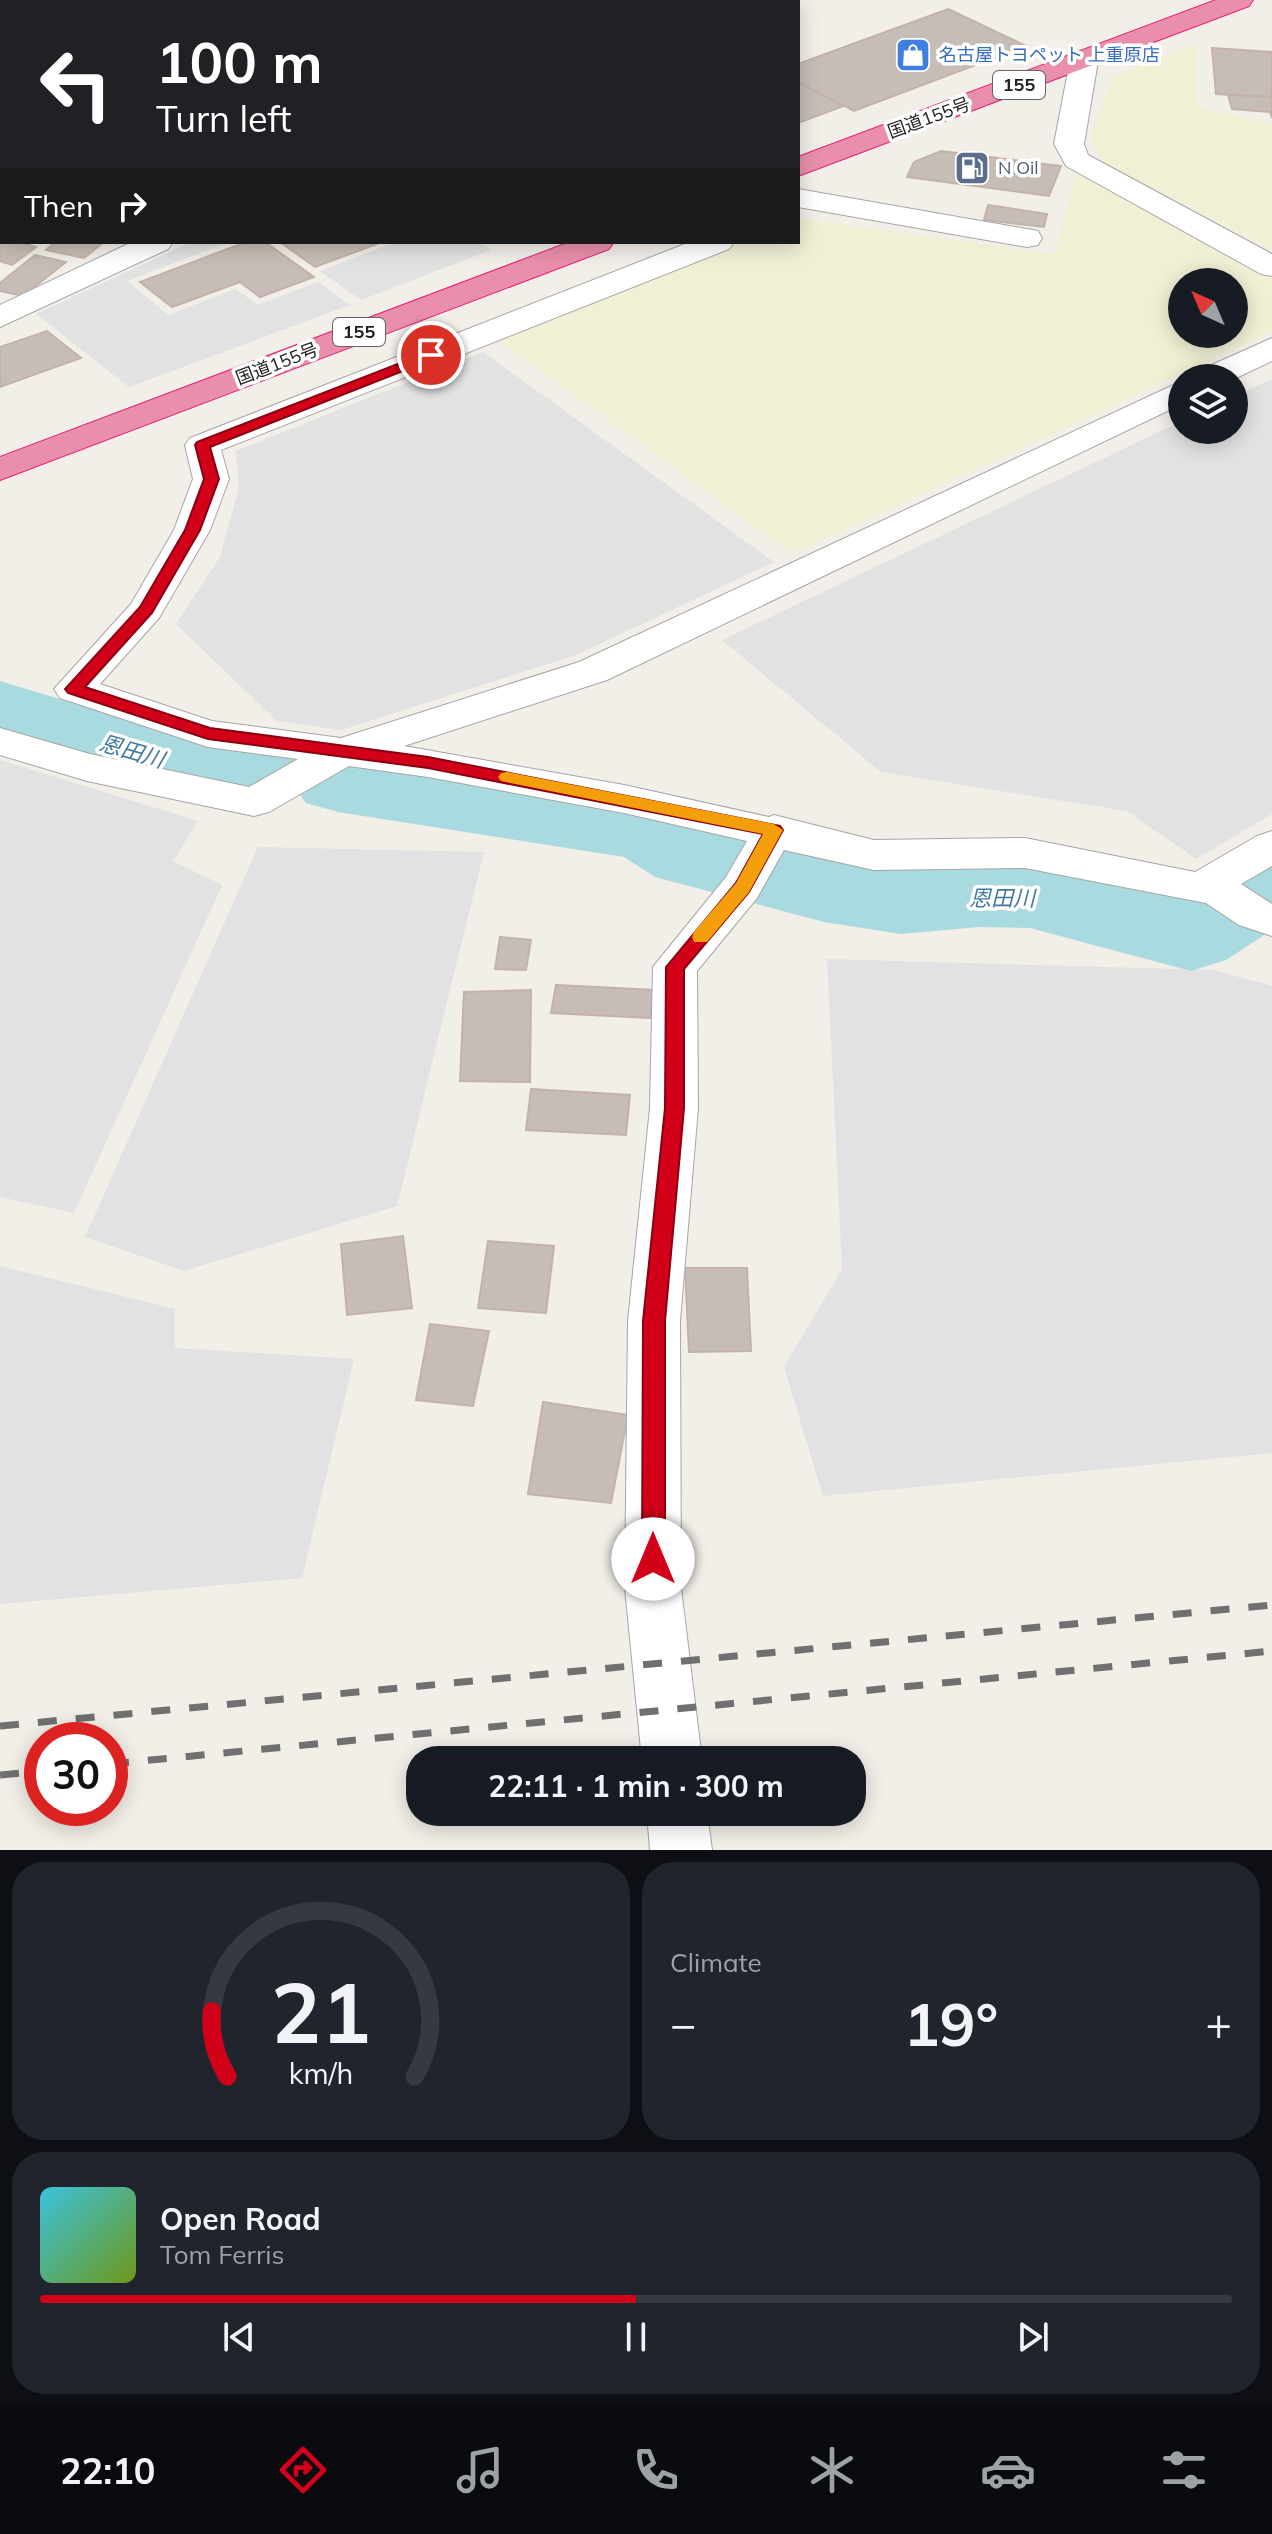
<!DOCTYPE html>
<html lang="en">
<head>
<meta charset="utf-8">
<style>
	body { margin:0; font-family:Mulish,"Noto Sans JP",sans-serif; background:#20242c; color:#f1f3f6; height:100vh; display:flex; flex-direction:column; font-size:30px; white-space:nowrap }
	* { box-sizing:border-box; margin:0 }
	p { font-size:26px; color:#9ea1a6 }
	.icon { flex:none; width:44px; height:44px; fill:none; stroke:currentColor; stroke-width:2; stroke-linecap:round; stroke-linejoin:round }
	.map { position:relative; height:1850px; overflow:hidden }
	.sheet { display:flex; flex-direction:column; gap:12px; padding:12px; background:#0d0f14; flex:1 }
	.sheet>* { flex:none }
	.banner { position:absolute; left:0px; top:0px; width:800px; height:244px; box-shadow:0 4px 20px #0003; background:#202124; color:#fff; overflow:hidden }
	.needle { width:52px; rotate:316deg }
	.fabs { position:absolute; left:1168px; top:268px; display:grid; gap:16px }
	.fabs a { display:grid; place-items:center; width:80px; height:80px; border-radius:50%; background:#171b24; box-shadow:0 4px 20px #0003; font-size:40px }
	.speed { position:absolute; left:24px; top:1722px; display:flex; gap:16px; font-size:40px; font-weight:700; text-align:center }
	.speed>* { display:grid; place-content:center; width:104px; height:104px; border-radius:50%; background:#171b24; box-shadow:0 4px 20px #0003; line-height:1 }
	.speed .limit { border:12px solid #d22; background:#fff; color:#111 }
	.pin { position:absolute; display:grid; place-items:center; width:68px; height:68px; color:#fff; margin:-34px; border:4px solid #fff; border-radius:50%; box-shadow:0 2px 8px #0007 }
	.me { position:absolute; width:88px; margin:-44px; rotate:0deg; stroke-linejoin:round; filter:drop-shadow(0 0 6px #0008) }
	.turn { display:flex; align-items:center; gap:28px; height:168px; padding:0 24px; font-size:36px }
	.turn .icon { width:104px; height:104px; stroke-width:2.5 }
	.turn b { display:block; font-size:56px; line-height:68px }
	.then { display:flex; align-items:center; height:76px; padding:0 24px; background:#0003; gap:16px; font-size:30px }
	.big { font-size:60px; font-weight:700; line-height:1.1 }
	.sheet .tile { flex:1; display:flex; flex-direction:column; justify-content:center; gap:12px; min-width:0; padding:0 28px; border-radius:32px; background:#20242c }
	.sheet .dial { align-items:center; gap:0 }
	.dial svg { height:208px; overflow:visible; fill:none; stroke:#363941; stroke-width:7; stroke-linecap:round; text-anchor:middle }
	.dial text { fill:#f1f3f6; stroke:none }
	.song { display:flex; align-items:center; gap:24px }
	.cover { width:96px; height:96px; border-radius:12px; background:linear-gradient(135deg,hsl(190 70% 55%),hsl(80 70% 35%)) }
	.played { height:8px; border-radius:4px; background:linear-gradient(90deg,#d30019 50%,#363941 50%) }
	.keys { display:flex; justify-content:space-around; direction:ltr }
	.heat { display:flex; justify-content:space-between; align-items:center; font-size:44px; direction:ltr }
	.sheet .tiles { flex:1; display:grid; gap:12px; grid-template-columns:1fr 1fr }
	.tile:last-child { grid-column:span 2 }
	.trip { position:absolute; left:406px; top:1746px; width:460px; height:80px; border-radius:32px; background:#171b24; box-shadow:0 4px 20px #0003; font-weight:700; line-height:80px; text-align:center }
	.tabs { display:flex; height:128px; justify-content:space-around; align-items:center; background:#090b0e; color:#9ea1a6 }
	.tabs .icon { width:56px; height:56px }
	.tabs .active { color:#d30019 }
	.tabs b { font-size:36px; color:#f1f3f6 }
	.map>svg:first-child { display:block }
	.farmland { fill:#f1efd4; fill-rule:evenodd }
	.parking { fill:#e2e2e2 }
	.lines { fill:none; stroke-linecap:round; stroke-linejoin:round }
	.river { fill:#a8dae0; fill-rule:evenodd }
	.building { fill:#c7bdb7; stroke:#c4b2aa; stroke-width:2 }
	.minor-casing { stroke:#a6a6a6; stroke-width:2 }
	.highway-casing { stroke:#e1257b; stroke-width:2 }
	.minor { fill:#fff; fill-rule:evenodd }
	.highway { fill:#ea8fab; fill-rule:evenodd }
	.rail { stroke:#707070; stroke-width:7; stroke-dasharray:19 19; stroke-linecap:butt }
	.route { fill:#d30019; stroke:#890010; stroke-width:2 }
	.slow { fill:#f59e0b }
	.labels { text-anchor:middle; stroke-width:7; stroke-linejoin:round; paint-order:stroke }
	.far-shop-label { font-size:18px; fill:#366cbe; stroke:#fff; text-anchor:start }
	.shield { fill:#fff; stroke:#646464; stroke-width:2 }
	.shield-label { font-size:18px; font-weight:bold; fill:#222 }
	.far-street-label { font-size:18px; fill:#222; stroke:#fff }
	.far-service-label { font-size:18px; fill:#4e5e75; stroke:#fff; text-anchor:start }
	.water-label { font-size:22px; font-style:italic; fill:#417a9c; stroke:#fff }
</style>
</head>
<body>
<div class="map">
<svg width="1272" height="1850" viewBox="0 0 1272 1850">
	<rect width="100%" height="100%" fill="#f2eee8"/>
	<g class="farmland">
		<polygon points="1196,44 1197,107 1272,124 1272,250 1102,162 1090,137 1114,76"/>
		<path d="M 1076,174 L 1272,279 L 1272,332 L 792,554 L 496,338 L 740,242 L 798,242 L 800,219 L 1055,254 ZM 1182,282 L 1234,282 L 1234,334 L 1182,334 Z"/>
	</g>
	<g class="parking">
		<polygon points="191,242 229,242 127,281 168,315 235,289 258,305 318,282 350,305 129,387 36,314"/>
		<polygon points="396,242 479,242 491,250 361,300 320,271"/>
		<polygon points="483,352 774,562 576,655 341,730 277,721 176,624 220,557 239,487 236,451"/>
		<polygon points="1272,379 1272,814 1196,859 1127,811 881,772 722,640 1182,421 1182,430 1234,430 1234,397"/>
		<polygon points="0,760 198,821 173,861 222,885 74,1213 0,1197"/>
		<polygon points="258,847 484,852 397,1206 184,1271 85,1237"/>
		<polygon points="827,959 1213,970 1272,986 1272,1453 823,1496 784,1367 842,1269"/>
		<polygon points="0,1266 175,1309 175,1348 354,1359 302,1578 0,1604"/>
	</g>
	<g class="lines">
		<polygon class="river" points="0,681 166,731 268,742 300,751 305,759 338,750 649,797 682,806 720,829 824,854 901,866 979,859 1030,860 1178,896 1238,859 1272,849 1272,930 1226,960 1191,971 1030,928 979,927 901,934 824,922 655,877 624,857 338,812 306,803 300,795 268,804 161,791 0,741"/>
	</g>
	<g class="building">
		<polygon points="948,9 1026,46 854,111 798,82 798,64"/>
		<polygon points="1212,48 1272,52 1272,97 1216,94"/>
		<polygon points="798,82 843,106 798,123"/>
		<polygon points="1228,95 1272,97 1272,118 1270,112 1232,109"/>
		<polygon points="941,151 1061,166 1049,196 907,177 914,162"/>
		<polygon points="988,205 1047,214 1044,227 984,220"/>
		<polygon points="0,236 2,242 20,242 36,247 12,265 0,261"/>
		<polygon points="55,242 104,242 84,258 46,250"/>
		<polygon points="246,242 265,242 314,277 260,297 240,282 172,307 140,282"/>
		<polygon points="280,242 382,242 315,267"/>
		<polygon points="35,255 66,262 23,296 0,291 0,283"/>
		<polygon points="47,331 81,358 0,387 0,347"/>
		<polygon points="500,937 531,940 526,970 495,969"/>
		<polygon points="556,985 655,990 650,1018 551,1013"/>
		<polygon points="531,990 530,1082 460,1081 464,992"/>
		<polygon points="531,1089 630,1095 626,1135 526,1130"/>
		<polygon points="403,1236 412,1308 347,1315 341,1244"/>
		<polygon points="488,1241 554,1246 546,1313 478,1308"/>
		<polygon points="685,1268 747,1268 751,1351 689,1352"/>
		<polygon points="430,1324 489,1331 473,1406 416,1400"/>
		<polygon points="543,1402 628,1415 611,1503 528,1494"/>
	</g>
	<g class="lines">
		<g class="minor-casing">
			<g id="minor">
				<polygon points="96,0 130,0 131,2 97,2"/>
				<polygon points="601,0 630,0 631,2 602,2"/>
				<polygon points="1084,53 1094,55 1098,61 1084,144 1088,155 1272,254 1272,276 1261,274 1066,166 1054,144 1070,61 1074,55"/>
				<rect x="0" y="83" width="2" height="17"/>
				<polygon points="2,171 2,190 0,191 0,172"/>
				<polygon points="798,189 1027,229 1038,231 1042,238 1038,245 1027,247 798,207"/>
				<polygon points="132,242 173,242 168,249 0,327 0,305"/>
				<polygon points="690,242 734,242 729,249 221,450 229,479 210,530 159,618 100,684 212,721 341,738 579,662 1182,381 1182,404 607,680 404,746 624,785 769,817 774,815 874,840 1025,838 1195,872 1257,836 1272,831 1272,866 1241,884 1272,904 1272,936 1239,925 1206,903 1025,868 874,870 784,850 757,898 697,971 698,1108 680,1321 681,1588 702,1760 642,1760 625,1588 628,1321 650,1108 653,967 726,877 747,841 624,813 428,777 349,766 269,812 254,816 87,781 0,755 0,728 90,754 249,787 298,759 208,747 60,698 54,689 131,604 174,530 193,479 185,445 190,438"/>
				<polygon points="1272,338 1272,361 1234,379 1193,378 1198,371"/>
				<polygon points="647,1812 707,1812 712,1850 650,1850"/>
			</g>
		</g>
		<g class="highway-casing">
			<g id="highway">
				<polygon points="1216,0 1253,0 1249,6 798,176 798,157"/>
				<polygon points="570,242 614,242 609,249 0,480 0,457"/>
			</g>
		</g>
		<use href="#minor" class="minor"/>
		<use href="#highway" class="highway"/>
		<g class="rail">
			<polyline points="0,1726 1272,1605"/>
			<polyline points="110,1764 1272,1651"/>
			<polyline points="0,1775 42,1771"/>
		</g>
	</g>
	<polygon class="route" points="431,351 438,355 436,358 210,447 219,479 200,530 152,613 85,687 210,728 428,757 780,826 783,830 749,892 684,969 684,1108 665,1321 665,1559 662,1566 653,1569 645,1566 642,1559 643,1321 665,1108 666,967 736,883 763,834 428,768 208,739 68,693 65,689 140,607 185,530 204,479 195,445 197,442"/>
	<polygon class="slow" points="507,772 774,824 783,830 749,892 707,942 694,942 692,937 694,932 736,883 763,834 501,781 498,777 501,773"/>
	<defs>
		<g id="shop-square" transform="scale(1.8)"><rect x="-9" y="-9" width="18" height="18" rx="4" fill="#3f7fe0" stroke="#fff"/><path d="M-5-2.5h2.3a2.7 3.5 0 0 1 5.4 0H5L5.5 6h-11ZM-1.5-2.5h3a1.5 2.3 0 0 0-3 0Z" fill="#fff"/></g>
		<g id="fuel-square" transform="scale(1.8)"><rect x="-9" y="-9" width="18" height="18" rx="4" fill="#5c6f8a" stroke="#fff"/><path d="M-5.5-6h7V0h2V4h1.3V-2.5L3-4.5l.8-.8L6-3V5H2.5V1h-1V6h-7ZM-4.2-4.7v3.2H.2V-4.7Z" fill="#fff"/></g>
	</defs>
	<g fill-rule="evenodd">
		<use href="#shop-square" x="913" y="55"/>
		<use href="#fuel-square" x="972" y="168"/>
	</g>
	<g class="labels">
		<g class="far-shop-label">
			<text x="939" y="61">名古屋トヨペット 上重原店</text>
		</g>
		<g class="shield">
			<rect x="993" y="71" width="52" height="28" rx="6"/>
			<rect x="333" y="318" width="52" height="28" rx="6"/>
		</g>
		<g class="shield-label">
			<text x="1019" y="91">155</text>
			<text x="359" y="338">155</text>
		</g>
		<g class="far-street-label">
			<text transform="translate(929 118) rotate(-20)" y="6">国道155号</text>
			<text transform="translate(277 364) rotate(-21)" y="6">国道155号</text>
		</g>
		<g class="far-service-label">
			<text x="998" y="174">N Oil</text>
		</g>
		<g class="water-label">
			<text transform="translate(132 751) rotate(16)" y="8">恩田川</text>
			<text x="1002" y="906">恩田川</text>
		</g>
	</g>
</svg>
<div class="fabs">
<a><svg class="needle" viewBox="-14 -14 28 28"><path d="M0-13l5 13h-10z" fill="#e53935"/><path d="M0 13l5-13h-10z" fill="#9ea1a6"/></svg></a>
<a><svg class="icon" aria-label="layers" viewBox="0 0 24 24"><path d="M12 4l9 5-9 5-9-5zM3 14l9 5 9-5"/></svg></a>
</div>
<div class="speed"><div class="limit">30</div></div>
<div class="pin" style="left:431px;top:355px;background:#d93025"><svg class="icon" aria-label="arrive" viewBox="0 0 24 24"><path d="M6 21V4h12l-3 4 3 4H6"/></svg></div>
<svg class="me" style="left:653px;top:1559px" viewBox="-20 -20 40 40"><circle r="19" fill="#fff"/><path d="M0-13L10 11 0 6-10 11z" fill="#d30019"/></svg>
<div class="trip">22:11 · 1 min · 300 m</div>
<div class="banner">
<div class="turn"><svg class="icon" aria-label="left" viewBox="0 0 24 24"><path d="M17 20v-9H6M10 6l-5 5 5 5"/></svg><div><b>100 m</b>Turn left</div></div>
<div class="then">Then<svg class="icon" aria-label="right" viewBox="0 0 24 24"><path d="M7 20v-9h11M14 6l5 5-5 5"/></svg></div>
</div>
</div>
<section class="sheet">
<div class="tiles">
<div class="tile dial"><svg viewBox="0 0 100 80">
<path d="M14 69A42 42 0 1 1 86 69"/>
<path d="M14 69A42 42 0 0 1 8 44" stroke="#d30019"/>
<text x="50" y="56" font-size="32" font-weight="700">21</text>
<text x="50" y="72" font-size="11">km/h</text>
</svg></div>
<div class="tile"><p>Climate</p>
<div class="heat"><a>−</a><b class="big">19°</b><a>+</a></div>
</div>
<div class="tile">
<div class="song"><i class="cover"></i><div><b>Open Road</b><p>Tom Ferris</p></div></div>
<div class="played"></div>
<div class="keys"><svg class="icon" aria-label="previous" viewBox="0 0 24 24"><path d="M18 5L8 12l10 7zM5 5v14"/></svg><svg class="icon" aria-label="pause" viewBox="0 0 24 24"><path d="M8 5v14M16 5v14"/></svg><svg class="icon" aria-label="next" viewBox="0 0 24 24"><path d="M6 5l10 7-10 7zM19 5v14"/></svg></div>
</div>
</div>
</section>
<nav class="tabs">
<b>22:10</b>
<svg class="icon active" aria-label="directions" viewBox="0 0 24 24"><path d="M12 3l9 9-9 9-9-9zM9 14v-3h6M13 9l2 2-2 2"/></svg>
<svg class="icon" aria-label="music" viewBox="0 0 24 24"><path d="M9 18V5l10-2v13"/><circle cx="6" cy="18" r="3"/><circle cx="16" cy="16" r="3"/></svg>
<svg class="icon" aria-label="phone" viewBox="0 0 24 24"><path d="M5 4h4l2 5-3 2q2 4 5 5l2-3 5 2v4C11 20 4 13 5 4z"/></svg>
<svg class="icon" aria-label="climate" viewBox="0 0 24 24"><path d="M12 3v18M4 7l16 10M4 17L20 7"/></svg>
<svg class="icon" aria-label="car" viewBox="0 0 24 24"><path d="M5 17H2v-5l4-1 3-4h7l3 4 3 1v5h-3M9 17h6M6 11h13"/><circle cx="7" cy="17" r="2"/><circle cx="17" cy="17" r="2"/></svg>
<svg class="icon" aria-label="filters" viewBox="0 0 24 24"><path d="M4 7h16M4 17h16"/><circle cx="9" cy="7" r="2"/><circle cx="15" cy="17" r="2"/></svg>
</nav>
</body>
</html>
